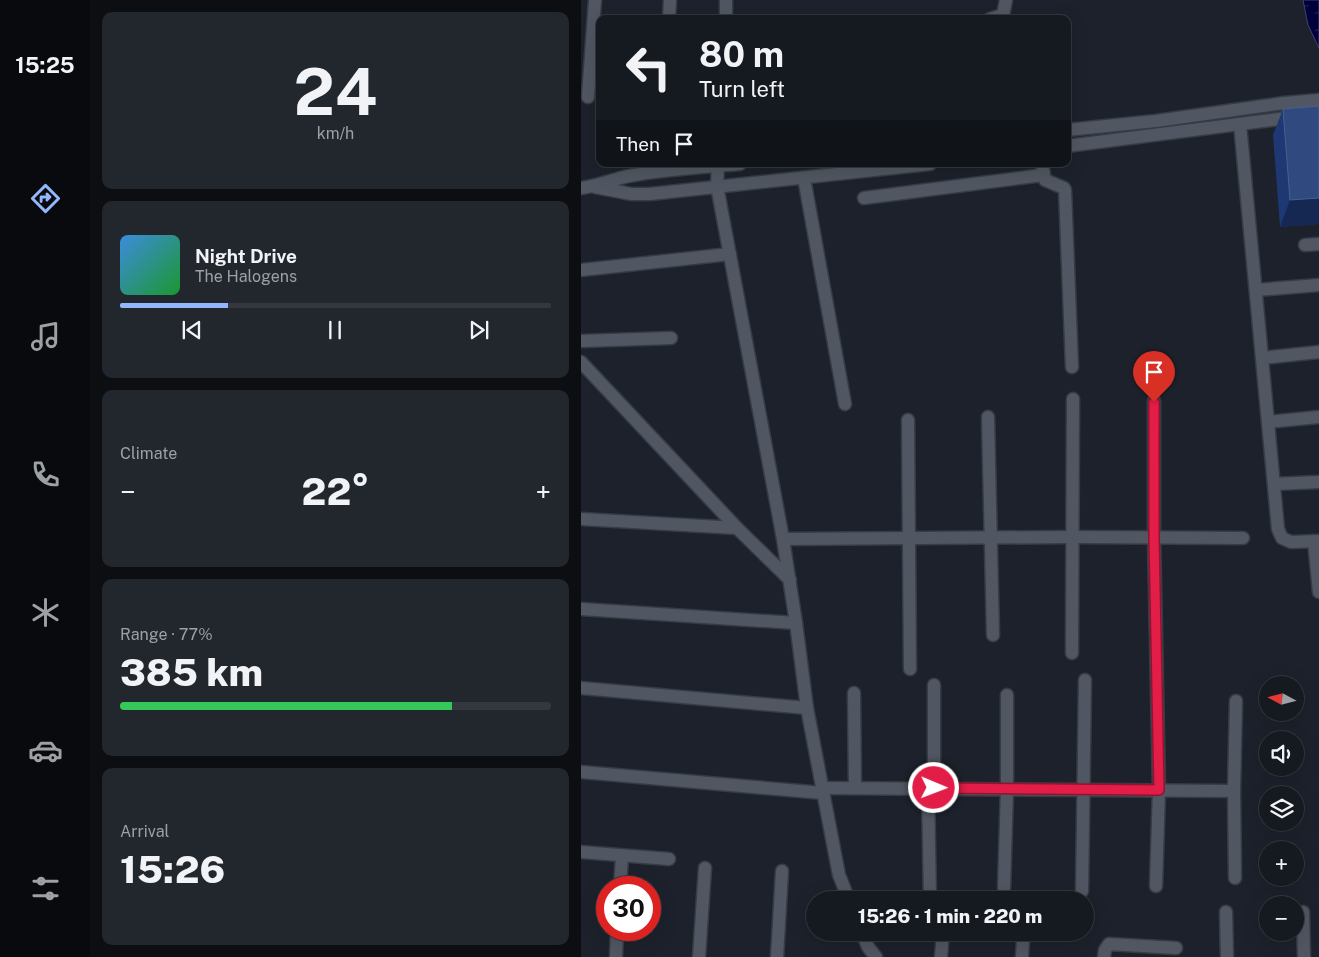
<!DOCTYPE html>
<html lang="en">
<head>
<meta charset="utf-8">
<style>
	body { margin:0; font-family:"Public Sans",sans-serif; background:#22262d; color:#f1f3f6; height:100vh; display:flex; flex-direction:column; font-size:19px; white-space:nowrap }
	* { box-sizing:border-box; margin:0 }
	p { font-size:16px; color:#9da0a5 }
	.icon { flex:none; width:28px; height:28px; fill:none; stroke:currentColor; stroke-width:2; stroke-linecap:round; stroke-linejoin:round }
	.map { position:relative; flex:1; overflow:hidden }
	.details { display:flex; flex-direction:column; gap:12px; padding:12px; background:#0c0e12; width:491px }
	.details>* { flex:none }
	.top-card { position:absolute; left:15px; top:15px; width:475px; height:152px; border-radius:10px; box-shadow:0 5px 20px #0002,0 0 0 1px #34383e; background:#151920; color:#f1f3f6; overflow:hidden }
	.needle { width:32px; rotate:277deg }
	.tools { position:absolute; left:678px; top:676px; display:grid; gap:10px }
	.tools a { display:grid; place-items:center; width:45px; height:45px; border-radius:50%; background:#151920; box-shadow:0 5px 20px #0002,0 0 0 1px #34383e; font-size:25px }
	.speed { position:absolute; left:15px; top:876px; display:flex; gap:10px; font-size:25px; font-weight:700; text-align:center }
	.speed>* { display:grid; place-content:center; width:65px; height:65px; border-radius:50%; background:#151920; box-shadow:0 5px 20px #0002,0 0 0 1px #34383e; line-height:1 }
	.speed .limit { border:8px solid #d22; background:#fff; color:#111 }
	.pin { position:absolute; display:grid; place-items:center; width:42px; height:42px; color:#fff; margin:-51px -21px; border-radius:50% 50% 50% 0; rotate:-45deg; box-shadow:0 0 5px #0007 }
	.pin .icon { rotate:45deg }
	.me { position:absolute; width:55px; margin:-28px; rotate:91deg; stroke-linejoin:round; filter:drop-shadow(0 0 4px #0008) }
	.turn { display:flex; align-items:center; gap:18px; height:105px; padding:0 20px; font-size:22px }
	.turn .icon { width:65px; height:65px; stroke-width:2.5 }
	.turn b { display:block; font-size:35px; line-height:42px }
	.then { display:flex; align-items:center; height:48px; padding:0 20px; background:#0003; gap:10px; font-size:19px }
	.big { font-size:38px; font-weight:800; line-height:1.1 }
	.details .widget { flex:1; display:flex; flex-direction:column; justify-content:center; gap:8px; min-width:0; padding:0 18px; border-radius:10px; background:#22262d }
	.details .dial { align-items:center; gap:0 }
	.dial b { font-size:65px; line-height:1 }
	.song { display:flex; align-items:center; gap:15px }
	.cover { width:60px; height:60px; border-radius:8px; background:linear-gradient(135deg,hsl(210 70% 55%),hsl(130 70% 35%)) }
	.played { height:5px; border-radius:2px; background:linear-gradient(90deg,#92b7fd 25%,#34383e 25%) }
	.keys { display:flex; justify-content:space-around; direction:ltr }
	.heat { display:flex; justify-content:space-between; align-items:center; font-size:28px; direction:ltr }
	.charge { height:8px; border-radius:4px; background:linear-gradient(90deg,#34c759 77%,#34383e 0) }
	.trip { position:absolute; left:225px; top:891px; width:288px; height:50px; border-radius:25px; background:#151920; box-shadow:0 5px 20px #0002,0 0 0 1px #34383e; font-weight:800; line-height:50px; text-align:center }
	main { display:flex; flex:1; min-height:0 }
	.tab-bar { display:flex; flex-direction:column; width:90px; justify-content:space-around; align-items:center; background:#080a0d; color:#9da0a5 }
	.tab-bar .icon { width:35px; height:35px }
	.tab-bar .current { color:#92b7fd }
	.tab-bar b { font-size:22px; color:#f1f3f6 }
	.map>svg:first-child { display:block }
	.water { fill:url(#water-ripples); stroke:#40416d }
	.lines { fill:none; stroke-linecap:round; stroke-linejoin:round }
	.minor-casing { stroke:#373b44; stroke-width:15 }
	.minor { stroke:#515762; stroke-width:12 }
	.wall { fill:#1d3872 }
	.shaded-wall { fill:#142851 }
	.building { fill:#30497e; stroke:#4a608d }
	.route-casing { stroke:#92132f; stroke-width:12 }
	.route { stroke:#e11d48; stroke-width:9 }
</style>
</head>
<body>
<main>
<nav class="tab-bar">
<b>15:25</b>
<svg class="icon current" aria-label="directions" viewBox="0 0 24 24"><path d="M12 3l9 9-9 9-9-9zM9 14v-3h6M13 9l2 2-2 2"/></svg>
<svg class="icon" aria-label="music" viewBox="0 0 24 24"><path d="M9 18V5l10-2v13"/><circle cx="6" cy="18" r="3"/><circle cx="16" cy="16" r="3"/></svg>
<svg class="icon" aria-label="phone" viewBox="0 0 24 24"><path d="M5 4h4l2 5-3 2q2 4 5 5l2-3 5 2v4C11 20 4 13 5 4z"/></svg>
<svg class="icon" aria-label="climate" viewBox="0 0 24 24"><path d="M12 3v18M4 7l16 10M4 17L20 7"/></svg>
<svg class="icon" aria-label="car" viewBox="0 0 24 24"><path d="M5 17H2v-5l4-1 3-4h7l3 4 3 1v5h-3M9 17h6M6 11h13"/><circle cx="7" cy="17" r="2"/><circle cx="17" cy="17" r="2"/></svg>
<svg class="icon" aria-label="filters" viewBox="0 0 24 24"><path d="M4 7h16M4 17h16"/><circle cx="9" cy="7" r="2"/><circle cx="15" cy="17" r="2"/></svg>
</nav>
<section class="details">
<div class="widget dial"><b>24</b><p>km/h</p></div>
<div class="widget">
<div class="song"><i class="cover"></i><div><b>Night Drive</b><p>The Halogens</p></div></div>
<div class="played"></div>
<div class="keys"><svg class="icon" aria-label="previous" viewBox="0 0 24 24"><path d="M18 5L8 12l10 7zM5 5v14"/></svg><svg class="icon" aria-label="pause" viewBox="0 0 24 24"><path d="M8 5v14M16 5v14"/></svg><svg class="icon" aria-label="next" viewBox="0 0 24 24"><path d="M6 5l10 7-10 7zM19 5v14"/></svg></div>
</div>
<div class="widget"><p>Climate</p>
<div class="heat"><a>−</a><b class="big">22°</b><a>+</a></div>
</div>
<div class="widget"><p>Range · 77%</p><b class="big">385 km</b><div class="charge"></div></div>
<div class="widget"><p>Arrival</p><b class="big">15:26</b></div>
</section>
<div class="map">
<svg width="738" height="957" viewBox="0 0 738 957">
	<defs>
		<pattern id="water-ripples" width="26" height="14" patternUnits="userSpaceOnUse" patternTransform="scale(1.25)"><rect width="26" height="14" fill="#00003c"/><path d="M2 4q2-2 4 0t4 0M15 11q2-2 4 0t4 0" fill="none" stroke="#242458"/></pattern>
	</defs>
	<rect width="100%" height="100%" fill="#1c212b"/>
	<polygon class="water" points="722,0 738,0 738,48 727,25"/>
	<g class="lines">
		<g class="minor-casing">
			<g id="minor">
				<polyline points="88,19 89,0"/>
				<polyline points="145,19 145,0"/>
				<polyline points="409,19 422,15 425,0"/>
				<polyline points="7,97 14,0"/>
				<polyline points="659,124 697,529 701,538 710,542 738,541"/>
				<polyline points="486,130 575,121 703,103 738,100"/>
				<polyline points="486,146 729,115 738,116"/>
				<polyline points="137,164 136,186 202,539 215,623 226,708 258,875 268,900"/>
				<polyline points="461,164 464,180 483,188 484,190 491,367"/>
				<polyline points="223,178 264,404"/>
				<polyline points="14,187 50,194 69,194 349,164"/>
				<path d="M 0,188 C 17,186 32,179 48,176 C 84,169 122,167 159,164"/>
				<polyline points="283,198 462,175"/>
				<polyline points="724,245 738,244"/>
				<polyline points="0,270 149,254"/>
				<polyline points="675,290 738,285"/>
				<polyline points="0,341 90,338"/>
				<polyline points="681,358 738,352"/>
				<polyline points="0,362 156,528 209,580"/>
				<polyline points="573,401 573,537 578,790 575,886"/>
				<polyline points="407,417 412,635"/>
				<polyline points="327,420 329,669"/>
				<polyline points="687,422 738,417"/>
				<polyline points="693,484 738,482"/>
				<polyline points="0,519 156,528"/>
				<polyline points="202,539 490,537 662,538"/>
				<polyline points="733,541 738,592"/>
				<polyline points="0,609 215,623"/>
				<polyline points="491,653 492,399"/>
				<polyline points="0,688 226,708"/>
				<polyline points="273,693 274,788"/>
				<polyline points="0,772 242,793"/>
				<polyline points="241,788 653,791"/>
				<polyline points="347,788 349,900"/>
				<polyline points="353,788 353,685"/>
				<polyline points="0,852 88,859"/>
				<polyline points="654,878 653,791 655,701"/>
				<polyline points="39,888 41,856"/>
				<polyline points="423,888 426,789 426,695"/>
				<polyline points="501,891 504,680"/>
				<polyline points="645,912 646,957"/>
				<polyline points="722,912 723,957"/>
				<polyline points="281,932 287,947 295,957"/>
				<polyline points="35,957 36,930"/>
				<polyline points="118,957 124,868"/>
				<polyline points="196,957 201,871"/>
				<polyline points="360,957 362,932"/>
				<polyline points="441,957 442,940"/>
				<polyline points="523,957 524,950 528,944 595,948"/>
			</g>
		</g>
		<use href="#minor" class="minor"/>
	</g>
	<polygon class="wall" points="738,106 738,224 699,227 692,135 702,109"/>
	<polygon class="shaded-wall" points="738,198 738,224 699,227 709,200"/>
	<polygon class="building" points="738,106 738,198 709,200 702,109"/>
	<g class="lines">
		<g class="route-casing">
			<polyline id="route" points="353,788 578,790 573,537 573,402"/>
		</g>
		<use href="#route" class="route"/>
	</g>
</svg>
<div class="tools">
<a><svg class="needle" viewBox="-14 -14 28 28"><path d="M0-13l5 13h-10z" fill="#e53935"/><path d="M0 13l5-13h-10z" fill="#9da0a5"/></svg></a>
<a><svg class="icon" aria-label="sound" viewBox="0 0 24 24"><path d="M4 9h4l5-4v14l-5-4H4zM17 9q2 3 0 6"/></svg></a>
<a><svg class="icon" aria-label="layers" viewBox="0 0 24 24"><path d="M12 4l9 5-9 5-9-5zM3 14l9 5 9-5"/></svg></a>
<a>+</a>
<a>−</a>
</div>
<div class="speed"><div class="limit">30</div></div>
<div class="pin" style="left:573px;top:402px;background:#d93025"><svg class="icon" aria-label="arrive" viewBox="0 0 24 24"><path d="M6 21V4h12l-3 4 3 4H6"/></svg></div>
<svg class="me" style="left:353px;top:788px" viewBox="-20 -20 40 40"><circle r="17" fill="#e11d48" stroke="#fff" stroke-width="3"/><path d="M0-11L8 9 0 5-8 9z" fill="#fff"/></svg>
<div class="trip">15:26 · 1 min · 220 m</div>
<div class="top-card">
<div class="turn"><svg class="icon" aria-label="left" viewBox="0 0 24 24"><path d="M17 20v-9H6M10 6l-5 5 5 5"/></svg><div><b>80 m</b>Turn left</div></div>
<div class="then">Then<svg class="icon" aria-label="arrive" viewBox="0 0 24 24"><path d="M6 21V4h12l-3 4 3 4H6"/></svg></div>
</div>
</div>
</main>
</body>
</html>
